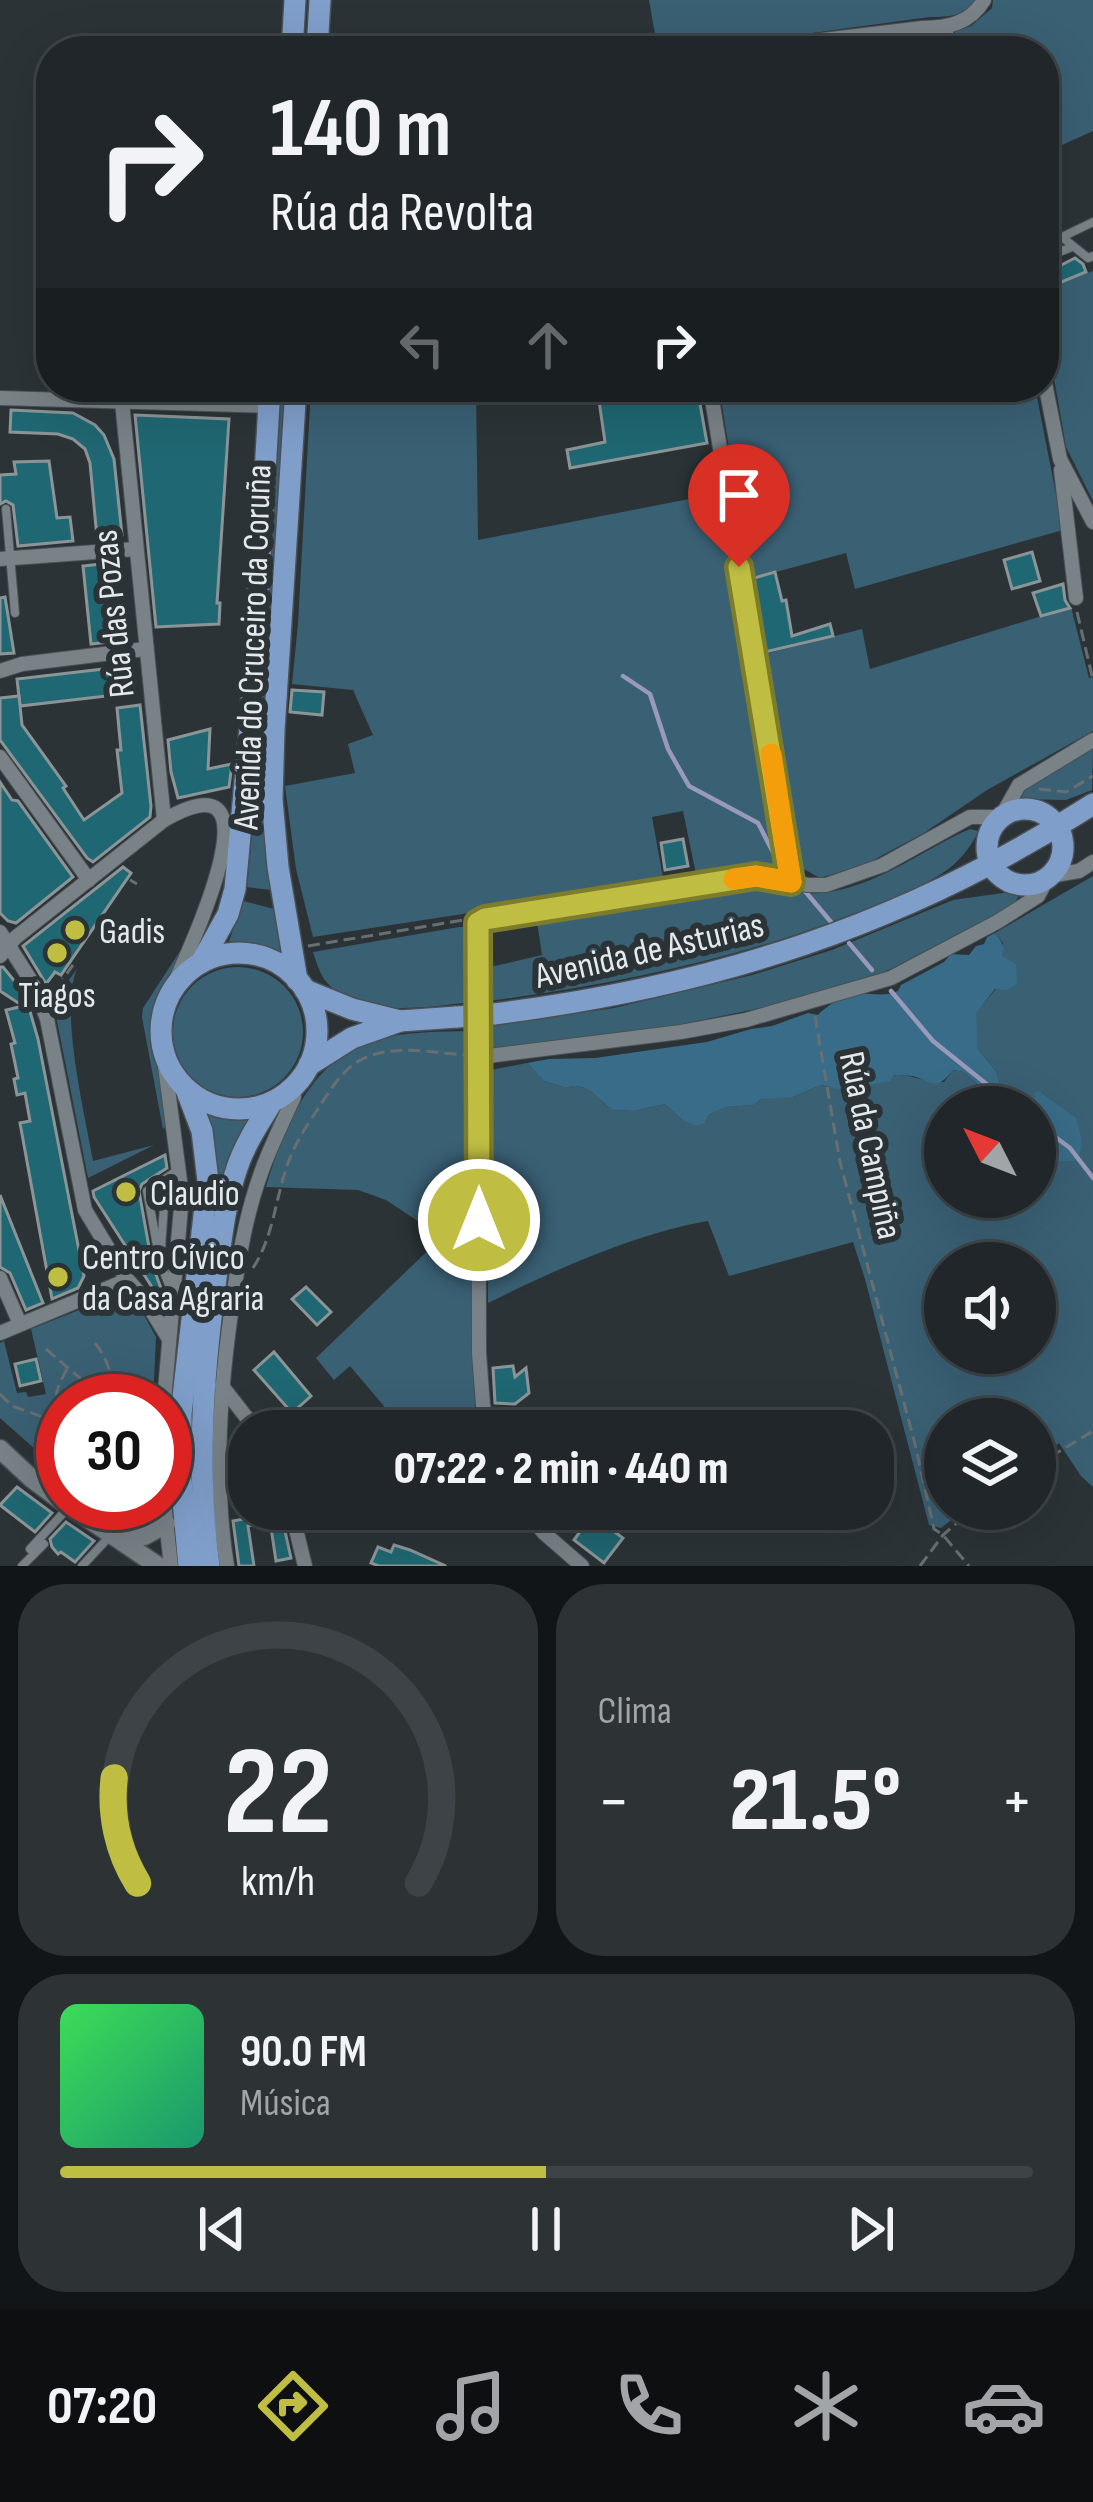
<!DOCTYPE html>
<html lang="es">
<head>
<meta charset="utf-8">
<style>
	body { margin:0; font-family:"Sofia Sans Condensed",sans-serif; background:#2d3235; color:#f1f3f6; height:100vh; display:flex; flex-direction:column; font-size:45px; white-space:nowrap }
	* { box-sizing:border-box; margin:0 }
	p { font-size:39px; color:#a2a5a8 }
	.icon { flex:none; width:66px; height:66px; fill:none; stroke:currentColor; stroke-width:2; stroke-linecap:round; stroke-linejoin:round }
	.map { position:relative; height:1566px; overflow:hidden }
	.panel { display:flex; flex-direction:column; gap:18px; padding:18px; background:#121517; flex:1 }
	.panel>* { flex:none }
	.top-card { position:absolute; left:36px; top:36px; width:1023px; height:366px; border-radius:48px; box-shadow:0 12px 48px #0002,0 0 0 3px #3d4346; background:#202629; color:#f1f3f6; overflow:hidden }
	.needle { width:78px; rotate:312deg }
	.controls { position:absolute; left:924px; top:1086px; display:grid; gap:24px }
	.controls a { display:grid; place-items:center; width:132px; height:132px; border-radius:50%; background:#202629; box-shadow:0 12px 48px #0002,0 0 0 3px #3d4346; font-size:60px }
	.speed { position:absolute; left:36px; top:1374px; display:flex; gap:24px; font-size:60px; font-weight:700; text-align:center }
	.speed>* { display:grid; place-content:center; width:156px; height:156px; border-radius:50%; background:#202629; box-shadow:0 12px 48px #0002,0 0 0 3px #3d4346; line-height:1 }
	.speed .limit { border:18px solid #d22; background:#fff; color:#111 }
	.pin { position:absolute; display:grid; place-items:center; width:102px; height:102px; color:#fff; margin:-123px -51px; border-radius:50% 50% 50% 0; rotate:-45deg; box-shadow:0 0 12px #0007 }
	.pin .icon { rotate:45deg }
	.me { position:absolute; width:132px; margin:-66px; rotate:0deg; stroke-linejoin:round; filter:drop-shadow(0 0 9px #0008) }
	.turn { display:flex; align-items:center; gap:42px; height:252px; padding:0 36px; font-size:54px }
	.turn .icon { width:156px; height:156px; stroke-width:2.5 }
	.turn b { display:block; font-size:84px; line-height:102px }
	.lanes { display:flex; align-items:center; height:114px; padding:0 36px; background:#0003; justify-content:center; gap:60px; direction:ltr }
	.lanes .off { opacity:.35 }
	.big { font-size:90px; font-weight:800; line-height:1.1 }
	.panel .widget { flex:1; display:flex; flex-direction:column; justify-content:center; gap:18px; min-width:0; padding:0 42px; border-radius:48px; background:#2d3235 }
	.panel .dial { align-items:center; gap:0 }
	.dial svg { height:312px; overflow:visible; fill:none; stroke:#3d4346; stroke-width:7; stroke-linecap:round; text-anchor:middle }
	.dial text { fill:#f1f3f6; stroke:none }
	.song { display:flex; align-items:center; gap:36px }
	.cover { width:144px; height:144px; border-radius:18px; background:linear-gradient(135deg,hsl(130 70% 55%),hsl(160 70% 35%)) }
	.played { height:12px; border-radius:6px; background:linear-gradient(90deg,#bfbe42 50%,#3d4346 50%) }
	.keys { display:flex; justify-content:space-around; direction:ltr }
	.heat { display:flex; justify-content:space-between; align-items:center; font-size:66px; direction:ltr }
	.panel .tiles { flex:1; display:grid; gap:18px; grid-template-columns:1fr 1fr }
	.widget:last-child { grid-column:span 2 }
	.trip { position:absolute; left:228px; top:1410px; width:666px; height:120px; border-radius:48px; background:#202629; box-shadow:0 12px 48px #0002,0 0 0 3px #3d4346; font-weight:800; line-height:120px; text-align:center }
	.tabs { display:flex; height:192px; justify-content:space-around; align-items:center; background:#0d0f10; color:#a2a5a8 }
	.tabs .icon { width:84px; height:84px }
	.tabs .on { color:#bfbe42 }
	.tabs b { font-size:54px; color:#f1f3f6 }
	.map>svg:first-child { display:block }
	.green { fill:#3a6074; fill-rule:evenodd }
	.forest { fill:#396c88 }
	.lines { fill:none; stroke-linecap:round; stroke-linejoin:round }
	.stream { stroke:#999abb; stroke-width:4.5 }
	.building { fill:#1f6772; stroke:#8b9597; stroke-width:3 }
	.lane-casing { stroke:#4a5054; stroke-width:10 }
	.street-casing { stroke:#4a5054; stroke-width:16 }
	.secondary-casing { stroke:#4a5054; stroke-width:21 }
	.primary-casing { stroke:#4a5054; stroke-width:24 }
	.path { stroke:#686f72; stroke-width:3; stroke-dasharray:12 6; stroke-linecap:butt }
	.lane { stroke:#798287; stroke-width:8 }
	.street { stroke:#798287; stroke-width:14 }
	.secondary { stroke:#798287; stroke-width:18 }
	.primary { stroke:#7f9eca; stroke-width:21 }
	.primary-bridge-casing { stroke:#4a5054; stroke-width:24; stroke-linecap:butt }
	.primary-bridge { stroke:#7f9eca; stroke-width:21 }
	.route-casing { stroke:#7c7c2b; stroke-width:30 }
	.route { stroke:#bfbe42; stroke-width:21 }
	.slow { stroke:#f59e0b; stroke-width:21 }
	.poi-dot { fill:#bfbe42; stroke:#2b3337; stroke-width:4.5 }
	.labels { text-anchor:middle; stroke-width:12; stroke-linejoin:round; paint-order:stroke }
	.street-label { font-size:36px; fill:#e5e9ec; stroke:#2b3337 }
	.poi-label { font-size:36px; fill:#e5e9ec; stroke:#2b3337; text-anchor:start }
</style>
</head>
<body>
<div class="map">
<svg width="1093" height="1566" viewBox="0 0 1093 1566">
	<rect width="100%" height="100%" fill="#2b3337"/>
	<g class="green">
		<path d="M 649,0 L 977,0 C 963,16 952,17 930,17 L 678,51 L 658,51 Z"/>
		<polygon points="993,0 1093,0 1093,131 1044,153 1044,51 961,51 954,31 971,26 992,8"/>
		<polygon points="1093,271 1093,501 1066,447 1044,321 1044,292 1054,285"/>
		<polygon points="280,387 286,387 262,789 271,890 247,887 256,789"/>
		<polygon points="311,387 476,387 478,540 715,494 722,501 781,855 771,866 697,879 683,811 652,817 664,883 313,937 296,869 285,786 355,773 348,744 373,735 353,690 292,684 298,624"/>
		<polygon points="719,387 1035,387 1063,530 855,589 846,553 750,579"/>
		<polygon points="1071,607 1089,678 1093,677 1093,731 987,790 924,833 866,864 820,878 802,868 794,858 761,655 862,629 870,669"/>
		<polygon points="1093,749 1092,790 1066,800 1019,799 1019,793"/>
		<path d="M 970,829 L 979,831 C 972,844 963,857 951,867 C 922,889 883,903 850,915 C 731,961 616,984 489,1001 L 486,968 L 542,955 L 536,915 L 744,884 C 771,883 796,896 820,893 C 876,888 921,850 970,829 Z"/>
		<path d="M 1093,876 L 1093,1487 L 1081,1476 L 1059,1443 L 1035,1460 L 1035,1419 L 945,1419 L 945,1509 L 965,1509 L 941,1528 L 929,1525 L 865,1279 L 853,1242 L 729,1276 L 708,1221 C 633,1234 555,1270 488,1303 L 487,1078 L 491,1070 L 527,1063 L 544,1081 L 566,1088 C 585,1080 598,1099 612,1110 L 634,1111 L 665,1104 L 682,1120 L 705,1122 L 710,1114 L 727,1107 L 754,1105 L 761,1099 L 773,1097 L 793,1097 L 821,1085 C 845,1093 872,1077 897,1075 C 914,1075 926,1083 944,1082 L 953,1070 L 964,1072 L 1003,1107 L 945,1107 L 945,1197 L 1035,1197 L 1035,1166 L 1047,1166 L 1054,1161 L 1074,1161 L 1062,1108 L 1041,1092 L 1035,1102 L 1028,1103 L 1008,1094 L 1000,1083 L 996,1071 L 978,1049 L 975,1013 L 996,989 L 1008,961 L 1002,956 L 1003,943 L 995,933 ZM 945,1263 L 1035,1263 L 1035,1353 L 945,1353 Z"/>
		<polygon points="1010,892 1017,893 1019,896 1013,905 891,969 863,980 765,1007 649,1031 495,1049 486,1044 485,1031 497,1024 614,1008 752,975 832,950 953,900"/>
		<polygon points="243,901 274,909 283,957 249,947 227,947"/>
		<path d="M 459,927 L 468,927 L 471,1002 C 429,1007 354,1020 324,979 C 319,971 316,961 313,952 Z"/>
		<path d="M 188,939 L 159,1003 C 152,1043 163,1083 170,1123 L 163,1129 L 142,1017 L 143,1008 Z"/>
		<circle cx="238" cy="1032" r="65"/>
		<path d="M 77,969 C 59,1010 85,1114 93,1161 L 154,1145 L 88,1178 L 53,1001 Z"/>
		<path d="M 470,1031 L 475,1413 L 444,1431 L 405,1431 L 350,1366 L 334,1380 L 316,1358 L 442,1237 L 386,1200 L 358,1190 L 266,1187 C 283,1132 307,1066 366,1043 C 399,1031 436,1032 470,1031 Z"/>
		<polygon points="207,1113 221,1119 249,1120 232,1150 224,1175 207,1284 192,1450 190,1451 192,1391 218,1168"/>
		<polygon points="123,1287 144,1315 156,1337 153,1401 63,1401 63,1474 0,1418 0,1343 4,1341 17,1393 26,1392 28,1397 46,1394 31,1329 112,1297"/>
	</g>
	<path class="forest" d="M 995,933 C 1001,941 1006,946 1002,956 L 1016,964 L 1017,984 L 1007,990 L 995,989 L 976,1013 L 978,1049 L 996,1071 L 1000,1083 L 1008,1094 L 1028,1103 L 1034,1102 L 1036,1091 L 1041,1092 L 1076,1118 C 1080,1133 1087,1149 1074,1161 L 1054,1161 L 1047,1166 L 1035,1166 L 1035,1107 L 1003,1107 L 964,1072 L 953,1070 C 936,1092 934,1082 913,1076 C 912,1076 895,1075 894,1075 L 890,1081 L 843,1090 L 821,1085 L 793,1097 L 761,1099 L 754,1105 L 727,1107 L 710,1114 L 705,1122 L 697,1126 L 682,1120 L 665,1104 L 634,1111 L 612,1110 C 598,1099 585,1080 566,1088 L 544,1081 L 527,1063 L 549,1059 L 595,1058 L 707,1042 L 751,1029 L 772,1026 L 808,1013 L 818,1015 C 824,1008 845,994 855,994 C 871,992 882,998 898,991 L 901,985 L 944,962 L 951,954 L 969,955 L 976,946 L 984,944 L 987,937 Z"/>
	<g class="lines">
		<g class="stream">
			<polyline points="623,676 650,694 668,749 689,786 758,823 776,858"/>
			<polyline points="804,890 831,922"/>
			<polyline points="849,943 872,970"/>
			<polyline points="891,991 933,1041 1015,1107"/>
			<polyline points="1035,1122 1070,1148 1093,1178"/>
		</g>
	</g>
	<g class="building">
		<polygon points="1075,258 1083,264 1086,272 1054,285 1048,272"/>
		<polygon points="597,387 697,387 707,443 570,468 567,450 605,442"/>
		<polygon points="11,410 73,413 95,425 104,435 114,459 122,535 97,538 90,463 85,449 73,439 58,434 10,432"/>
		<polygon points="135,415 229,419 217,603 220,603 219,624 156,627"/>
		<polygon points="49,461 57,518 70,517 73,541 18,546 13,505 6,501 0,504 0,475 16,474 14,462"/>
		<polygon points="1032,552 1040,581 1012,589 1004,560"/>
		<polygon points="110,563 118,641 91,644 83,566"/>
		<polygon points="775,572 782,601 786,600 792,636 830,624 833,636 765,652 754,578"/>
		<polygon points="1063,584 1065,600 1070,608 1041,616 1033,593"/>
		<polygon points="5,597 14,653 0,654 0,598"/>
		<polygon points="121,667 124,694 20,706 17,679"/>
		<polygon points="292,690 324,692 322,715 290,712"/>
		<polygon points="19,696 22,725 66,786 63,788 84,820 122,793 117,750 121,750 117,708 140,705 151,806 150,817 93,862 87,858 0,740 0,698"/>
		<polygon points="210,729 208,769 232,764 229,787 178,798 171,772 168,740"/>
		<polygon points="0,782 12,800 18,801 73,877 16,923 8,921 0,913"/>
		<polygon points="683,839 688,866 665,870 661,843"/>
		<polygon points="123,867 131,873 61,975 55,972 46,984 23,946"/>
		<polygon points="0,967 3,967 25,994 38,1039 84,1276 78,1288 52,1299 20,1123 30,1121 25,1093 17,1095 14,1079 18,1078 11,1044 15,1043 6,1010 23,1006 0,991"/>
		<polygon points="165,1155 167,1168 142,1184 139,1191 152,1264 162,1291 161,1301 94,1197 93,1191"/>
		<polygon points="0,1195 43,1303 26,1310 10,1273 0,1267"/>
		<polygon points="306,1287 331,1312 317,1325 292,1299"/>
		<polygon points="274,1352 311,1396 292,1413 254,1370"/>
		<polygon points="36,1359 41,1381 20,1386 15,1364"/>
		<polygon points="513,1366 515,1377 526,1368 529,1393 515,1404 495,1403 493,1368"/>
		<polygon points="577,1409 595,1431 550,1431"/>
		<polygon points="17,1487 52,1513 35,1532 0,1505"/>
		<polygon points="244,1509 280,1509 291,1558 276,1561 270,1521 248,1526 254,1566 239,1566 233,1521 244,1519"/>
		<polygon points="592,1515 623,1538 604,1563 574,1540"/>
		<polygon points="66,1522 94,1541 75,1562 61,1552 58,1554 52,1547 50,1539"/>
		<polygon points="394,1545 410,1550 446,1566 379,1566 371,1563 378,1547 391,1552"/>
	</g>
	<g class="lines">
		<g class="lane-casing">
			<g id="lane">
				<polyline points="1093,222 1062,237 1088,258 1093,256"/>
				<polyline points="1044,258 1072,247"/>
				<polyline points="6,509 15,613"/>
				<polyline points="161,1248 166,1179"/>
				<polyline points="171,1290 160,1262 147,1191 178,1170"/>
				<polyline points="30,1549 68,1508"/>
				<polyline points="22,1566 44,1544"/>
				<polyline points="82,1566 109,1537"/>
			</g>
		</g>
		<g class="street-casing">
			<g id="street">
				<polyline points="944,28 952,51"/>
				<path d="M 731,51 L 922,28 C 949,28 970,23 984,0"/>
				<polyline points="1044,378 1060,459 1093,522"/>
				<polyline points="710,387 791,882"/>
				<polyline points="0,398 269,406"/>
				<polyline points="122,402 164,820"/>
				<polyline points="1061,470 1076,598"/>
				<polyline points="0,559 136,549"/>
				<polyline points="0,671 22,664 145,649"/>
				<polyline points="0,757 89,880"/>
				<polyline points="0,932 35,987 47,1019 85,1210 126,1278 143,1297 169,1339"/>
				<path d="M 0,956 L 15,938 L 164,820 C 290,747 182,963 169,996"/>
				<polyline points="163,1051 182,1196 164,1401"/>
				<polyline points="480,1057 681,1032 746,1020 891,978 997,922 1038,896 1049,876 1079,871 1093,862"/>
				<polyline points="0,1278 20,1324"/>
				<polyline points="0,1333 120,1283 126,1278"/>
				<polyline points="222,1386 257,1431"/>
				<polyline points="489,1431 483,1405 479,1353 478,923 485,919 756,876 808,885 826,885 883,865 970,817 1001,817 1019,785 1093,740"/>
				<polyline points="164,1503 171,1566"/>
				<polyline points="291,1509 305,1566"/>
				<polyline points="524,1509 544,1533 582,1566"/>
				<path d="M 227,1566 C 213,1478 220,1387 233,1299 C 239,1257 246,1214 261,1173 C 270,1147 283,1122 294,1097 L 292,1087"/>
			</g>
		</g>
		<g class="secondary-casing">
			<g id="secondary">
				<polyline points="0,1449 31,1478 63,1502"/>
				<polyline points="65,1503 158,1566"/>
				<polyline points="114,1536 144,1536 166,1524"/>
			</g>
		</g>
		<g class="primary-casing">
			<g id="primary">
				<polyline points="292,51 295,0"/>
				<polyline points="317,51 320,0"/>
				<polyline points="296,387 274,731 272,799 278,867 297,980"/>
				<circle cx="1025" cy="847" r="38"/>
				<circle cx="239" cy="1031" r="78"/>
				<polyline points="201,963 228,914 235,889 250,728 270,387"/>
				<polyline points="305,990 352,1009 400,1021"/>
				<path d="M 494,1014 C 715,986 905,925 1093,804"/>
				<polyline points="309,1065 352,1038 400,1021 457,1017"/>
				<polyline points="186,1089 202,1131 208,1181 181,1414 181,1479 189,1566"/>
				<path d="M 209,1566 C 196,1469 203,1374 216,1278 C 221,1242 225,1202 237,1168 C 245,1144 259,1123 272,1102"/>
			</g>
		</g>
		<g class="path">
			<polyline points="1077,612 1093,680"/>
			<polyline points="1039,789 1066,792 1093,776"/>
			<polyline points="130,880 137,884"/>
			<polyline points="308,946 464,920"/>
			<polyline points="56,988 73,965"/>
			<polyline points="815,1016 840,1162 915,1444 934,1529 943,1535 969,1566"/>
			<path d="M 253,1268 C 272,1239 275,1204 285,1172 C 292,1148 306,1126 320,1106 C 328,1093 337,1079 348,1069 C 377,1041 428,1052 464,1055"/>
			<path d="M 95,1343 C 112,1365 110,1375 114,1401"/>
			<polyline points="46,1349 81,1379 92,1401"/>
			<polyline points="0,1394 12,1406 63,1424"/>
			<path d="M 63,1413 C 49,1397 60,1383 68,1367"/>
			<polyline points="1035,1466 1093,1431"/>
			<polyline points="123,1503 143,1520"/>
			<polyline points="920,1566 943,1535 973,1509"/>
		</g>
		<use href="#lane" class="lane"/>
		<use href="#street" class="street"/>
		<use href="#secondary" class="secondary"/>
		<use href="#primary" class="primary"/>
		<g class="primary-bridge-casing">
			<polyline id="primary-bridge" points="457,1017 494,1014"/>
		</g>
		<use href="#primary-bridge" class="primary-bridge"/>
	</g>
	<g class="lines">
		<g class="route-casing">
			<polyline id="route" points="479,1220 478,923 485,919 756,876 791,882 739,567"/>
		</g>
		<use href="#route" class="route"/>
		<polyline class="slow" points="734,879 756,876 791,882 771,754"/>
	</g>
	<g class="poi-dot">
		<circle cx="75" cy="930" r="12"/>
		<circle cx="57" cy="953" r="12"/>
		<circle cx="126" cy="1192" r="12"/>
		<circle cx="58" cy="1277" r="12"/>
	</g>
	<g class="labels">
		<g class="street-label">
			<text transform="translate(112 614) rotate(-96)" y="13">Rúa das Pozas</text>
			<text transform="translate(251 647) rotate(-88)" y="13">Avenida do Cruceiro da Coruña</text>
			<text transform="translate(649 949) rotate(-13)" y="13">Avenida de Asturias</text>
			<text transform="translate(872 1145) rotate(78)" y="13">Rúa da Campiña</text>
		</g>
		<g class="poi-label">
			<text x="99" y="943">Gadis</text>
			<text x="57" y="1007" text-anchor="middle">Tiagos</text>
			<text x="150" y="1205">Claudio</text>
			<text x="82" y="1269">Centro Cívico<tspan x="82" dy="41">da Casa Agraria</tspan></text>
		</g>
	</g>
</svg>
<div class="controls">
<a><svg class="needle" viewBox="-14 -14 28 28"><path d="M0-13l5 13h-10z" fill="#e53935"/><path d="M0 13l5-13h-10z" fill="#a2a5a8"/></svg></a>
<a><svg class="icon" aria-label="sound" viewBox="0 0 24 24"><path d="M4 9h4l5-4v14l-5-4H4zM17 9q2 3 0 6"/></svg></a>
<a><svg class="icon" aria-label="layers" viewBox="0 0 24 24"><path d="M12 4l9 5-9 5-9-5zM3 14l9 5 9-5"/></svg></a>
</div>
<div class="speed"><div class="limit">30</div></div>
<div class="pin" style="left:739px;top:567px;background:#d93025"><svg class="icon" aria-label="arrive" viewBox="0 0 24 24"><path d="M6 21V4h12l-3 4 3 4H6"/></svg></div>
<svg class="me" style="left:479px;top:1220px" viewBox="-20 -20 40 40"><circle r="17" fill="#bfbe42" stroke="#fff" stroke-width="3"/><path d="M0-11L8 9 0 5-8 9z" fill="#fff"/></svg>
<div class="trip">07:22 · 2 min · 440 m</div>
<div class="top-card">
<div class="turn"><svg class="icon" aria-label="right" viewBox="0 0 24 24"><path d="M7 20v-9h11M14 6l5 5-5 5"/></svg><div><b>140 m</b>Rúa da Revolta</div></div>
<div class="lanes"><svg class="icon off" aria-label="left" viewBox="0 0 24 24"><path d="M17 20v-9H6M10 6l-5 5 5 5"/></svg><svg class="icon off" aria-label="ahead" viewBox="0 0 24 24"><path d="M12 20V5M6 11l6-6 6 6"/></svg><svg class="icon" aria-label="right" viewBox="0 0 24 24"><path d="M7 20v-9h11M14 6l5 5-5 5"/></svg></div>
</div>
</div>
<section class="panel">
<div class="tiles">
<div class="widget dial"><svg viewBox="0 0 100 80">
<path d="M14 69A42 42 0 1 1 86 69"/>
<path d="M14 69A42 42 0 0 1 8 42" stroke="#bfbe42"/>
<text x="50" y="56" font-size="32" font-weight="700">22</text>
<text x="50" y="72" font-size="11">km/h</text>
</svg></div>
<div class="widget"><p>Clima</p>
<div class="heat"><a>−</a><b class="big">21.5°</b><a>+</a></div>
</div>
<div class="widget">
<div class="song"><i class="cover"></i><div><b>90.0 FM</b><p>Música</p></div></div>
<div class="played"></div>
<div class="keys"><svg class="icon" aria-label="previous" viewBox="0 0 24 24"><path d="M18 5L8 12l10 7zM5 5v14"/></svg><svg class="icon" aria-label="pause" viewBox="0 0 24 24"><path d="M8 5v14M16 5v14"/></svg><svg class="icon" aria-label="next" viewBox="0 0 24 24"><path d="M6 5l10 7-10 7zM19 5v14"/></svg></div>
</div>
</div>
</section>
<nav class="tabs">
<b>07:20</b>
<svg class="icon on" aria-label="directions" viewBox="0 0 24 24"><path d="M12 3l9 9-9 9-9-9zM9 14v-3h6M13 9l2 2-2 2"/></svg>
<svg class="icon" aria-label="music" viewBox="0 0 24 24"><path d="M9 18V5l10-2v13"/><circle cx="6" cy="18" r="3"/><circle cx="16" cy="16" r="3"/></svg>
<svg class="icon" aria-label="phone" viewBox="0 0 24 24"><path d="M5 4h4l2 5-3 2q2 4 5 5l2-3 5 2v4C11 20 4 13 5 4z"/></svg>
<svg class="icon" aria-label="climate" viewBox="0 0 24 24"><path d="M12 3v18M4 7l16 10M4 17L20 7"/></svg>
<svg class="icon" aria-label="car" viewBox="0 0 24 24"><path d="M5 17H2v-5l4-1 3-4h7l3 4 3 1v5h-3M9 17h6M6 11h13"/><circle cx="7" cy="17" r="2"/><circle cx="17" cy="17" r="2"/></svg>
</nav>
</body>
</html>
